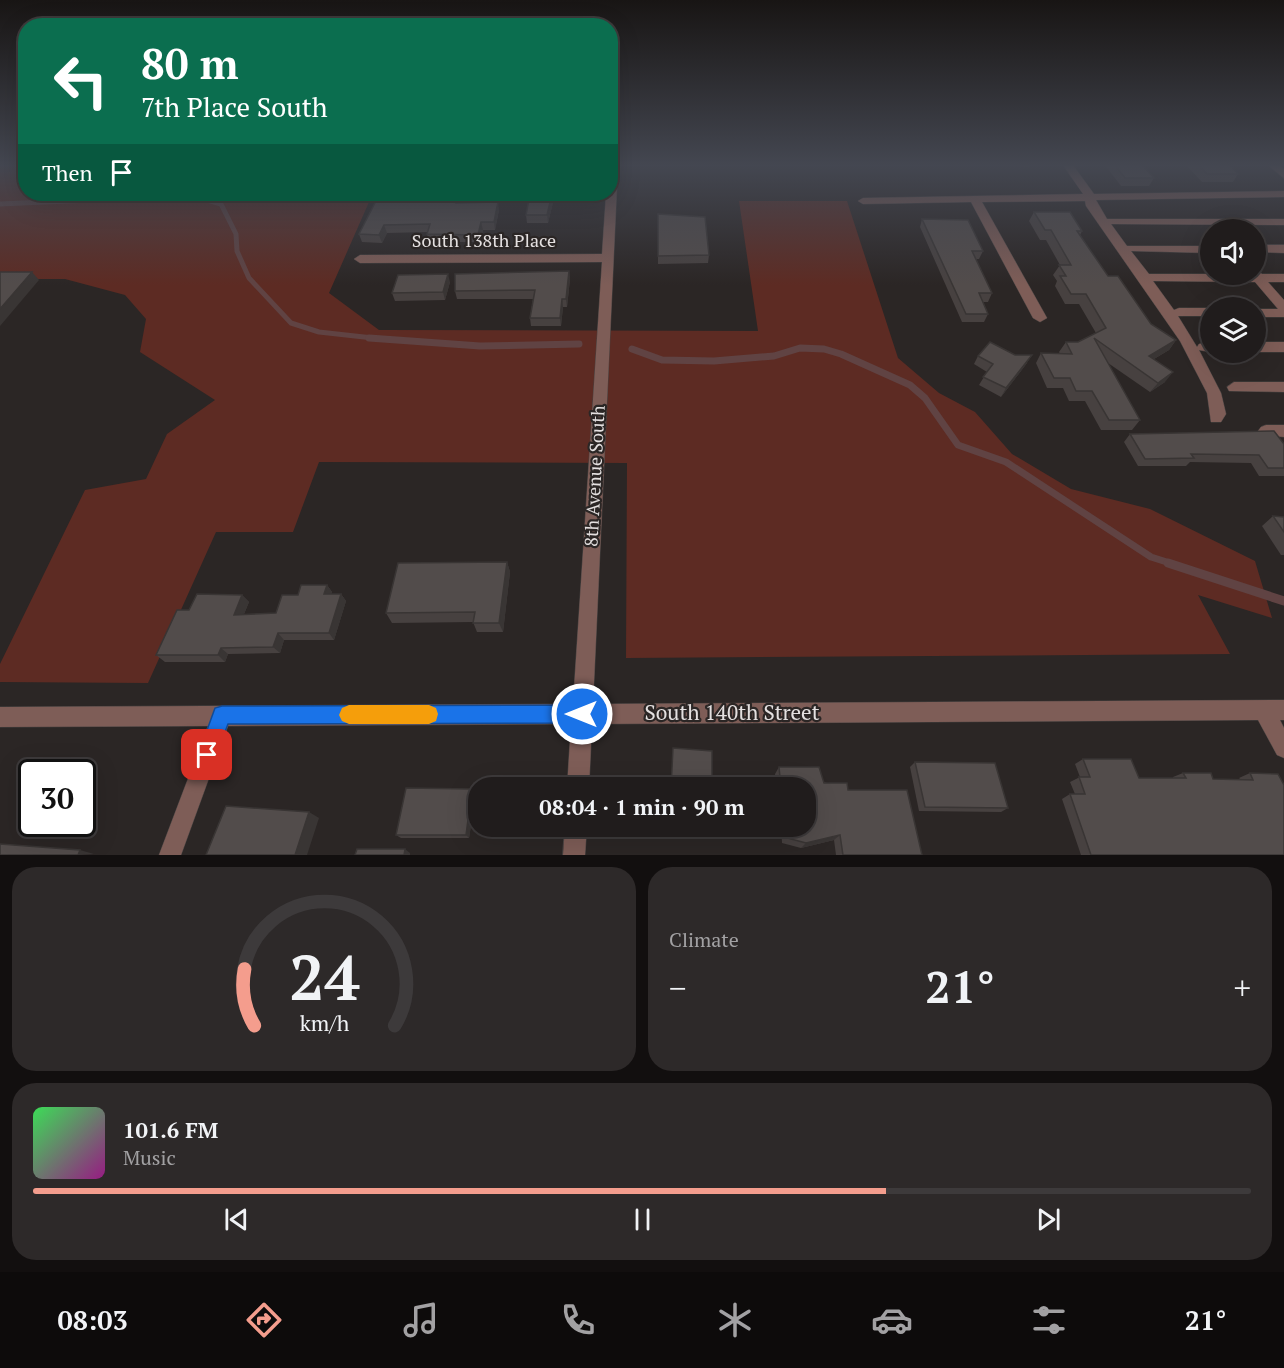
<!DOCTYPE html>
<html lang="en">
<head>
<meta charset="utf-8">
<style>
	body { margin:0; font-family:"PT Serif",serif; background:#2d2929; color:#f1f3f6; height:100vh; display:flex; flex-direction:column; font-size:22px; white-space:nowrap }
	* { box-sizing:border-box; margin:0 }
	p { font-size:20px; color:#a2a1a3 }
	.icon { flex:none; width:33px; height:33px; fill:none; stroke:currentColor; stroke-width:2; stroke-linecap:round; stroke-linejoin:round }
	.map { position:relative; height:855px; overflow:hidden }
	.side { display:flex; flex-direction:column; gap:12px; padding:12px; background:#120f0f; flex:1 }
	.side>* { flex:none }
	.hud { position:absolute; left:18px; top:18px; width:600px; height:183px; border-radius:24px; box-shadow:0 6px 24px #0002,0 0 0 2px #3d3a3b; background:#0b6e4f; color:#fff; overflow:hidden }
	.controls { position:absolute; left:1200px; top:219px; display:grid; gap:12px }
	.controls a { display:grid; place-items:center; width:66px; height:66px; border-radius:50%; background:#201c1c; box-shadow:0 6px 24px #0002,0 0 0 2px #3d3a3b; font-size:30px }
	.speed { position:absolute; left:18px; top:759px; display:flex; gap:12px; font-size:30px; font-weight:700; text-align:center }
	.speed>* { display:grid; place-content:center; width:78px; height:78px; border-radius:50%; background:#201c1c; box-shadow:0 6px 24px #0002,0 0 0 2px #3d3a3b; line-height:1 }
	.speed .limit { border:3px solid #111; border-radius:9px; background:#fff; color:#111 }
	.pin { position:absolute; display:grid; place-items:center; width:51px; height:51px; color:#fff; margin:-26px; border-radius:12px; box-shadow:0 3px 9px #0006 }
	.me { position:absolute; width:66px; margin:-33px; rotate:270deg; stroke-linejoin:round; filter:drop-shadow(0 0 4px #0008) }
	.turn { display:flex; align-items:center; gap:21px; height:126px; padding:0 24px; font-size:27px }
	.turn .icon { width:78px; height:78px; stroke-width:2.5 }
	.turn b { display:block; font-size:42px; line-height:51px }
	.then { display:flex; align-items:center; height:57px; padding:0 24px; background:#0003; gap:12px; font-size:22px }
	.big { font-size:45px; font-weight:800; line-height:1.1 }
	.side .widget { flex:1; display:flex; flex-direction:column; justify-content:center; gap:9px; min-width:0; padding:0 21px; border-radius:24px; background:#2d2929 }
	.side .dial { align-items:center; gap:0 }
	.dial svg { height:156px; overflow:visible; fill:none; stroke:#3d3a3b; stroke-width:7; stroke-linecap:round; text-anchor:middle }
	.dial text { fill:#f1f3f6; stroke:none }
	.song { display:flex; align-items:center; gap:18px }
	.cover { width:72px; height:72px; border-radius:9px; background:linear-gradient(135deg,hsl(130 70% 55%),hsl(310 70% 35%)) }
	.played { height:6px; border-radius:3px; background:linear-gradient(90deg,#f49d8d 70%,#3d3a3b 70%) }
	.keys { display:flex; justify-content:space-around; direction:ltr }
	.heat { display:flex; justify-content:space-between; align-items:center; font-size:33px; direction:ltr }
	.side .tiles { flex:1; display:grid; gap:12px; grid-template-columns:1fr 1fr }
	.widget:last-child { grid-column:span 2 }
	.trip { position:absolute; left:468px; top:777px; width:348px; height:60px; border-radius:24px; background:#201c1c; box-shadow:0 6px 24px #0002,0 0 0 2px #3d3a3b; font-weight:800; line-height:60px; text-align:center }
	.dock { display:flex; height:96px; justify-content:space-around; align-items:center; background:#0d0b0b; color:#a2a1a3 }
	.dock .icon { width:42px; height:42px }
	.dock .active { color:#f49d8d }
	.dock b { font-size:27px; color:#f1f3f6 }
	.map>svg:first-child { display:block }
	.green { fill:#5d2b23 }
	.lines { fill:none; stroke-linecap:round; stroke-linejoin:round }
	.stream-far2 { stroke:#604343; stroke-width:5 }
	.stream-far1 { stroke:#604343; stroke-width:7 }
	.stream { stroke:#604343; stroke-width:9 }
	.minor-casing { stroke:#494443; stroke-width:1 }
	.minor { fill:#7e5d57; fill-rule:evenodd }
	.wall { fill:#474140 }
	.shaded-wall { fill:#393534 }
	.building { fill:#524c4b; stroke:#393534; stroke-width:1.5 }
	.route { fill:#1a73e8; stroke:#114b97; stroke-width:1.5 }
	.slow { fill:#f59e0b }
	.labels { text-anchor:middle; stroke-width:4.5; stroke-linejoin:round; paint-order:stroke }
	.street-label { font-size:18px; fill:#e4e0e0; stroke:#2b2625 }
	.near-street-label { font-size:21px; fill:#e4e0e0; stroke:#2b2625 }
</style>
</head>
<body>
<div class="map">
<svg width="1284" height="855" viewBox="0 0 1284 855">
	<rect width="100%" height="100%" fill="#2b2625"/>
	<polygon class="green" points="0,165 25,165 26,194 210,194 250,202 369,202 329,293 379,330 758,331 739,201 847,201 898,358 939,393 975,412 1012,454 1071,489 1150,509 1255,561 1272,618 1198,595 1230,654 626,658 627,463 319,462 293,532 216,532 148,683 0,682 0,664 85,490 146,479 167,434 215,400 140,352 146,319 125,295 65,279 0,279"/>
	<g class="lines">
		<polyline class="stream-far2" points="0,204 159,197 200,198 221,204 236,234 237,251 249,278 291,323 319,332 382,339"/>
		<g class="stream-far1">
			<polyline points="369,338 480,346 579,344"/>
			<polyline points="632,349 662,360 714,361 774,356 800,348 824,349 841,354 910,385 925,398 958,445 1006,462 1151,557 1173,564"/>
		</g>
		<polyline class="stream" points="1168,563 1284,601"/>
		<g class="minor-casing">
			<g id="minor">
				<polygon points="610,165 618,165 593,704 1284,700 1284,720 1280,720 1284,728 1284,758 1277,755 1258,720 592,724 589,788 567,788 571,724 228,726 181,855 159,855 208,726 0,727 0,707 573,704 602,262 360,263 354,259 360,255 602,254 606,194 610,194"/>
				<polygon points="1063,165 1073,165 1094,194 1284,191 1284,197 1096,200 1107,219 1284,219 1284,225 1111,224 1127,246 1210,246 1210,253 1131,251 1149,274 1256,274 1256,270 1262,274 1284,274 1284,282 1268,282 1284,300 1284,317 1256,317 1256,309 1278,309 1255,282 1153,281 1174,310 1179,308 1210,308 1210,316 1178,316 1197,347 1199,344 1210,342 1210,352 1199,350 1221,393 1226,414 1221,422 1211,422 1207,393 1180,341 1086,206 1085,201 982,202 1047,318 1040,322 1033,318 971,202 863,204 858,201 863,198 1083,194"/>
				<polygon points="1268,165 1279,165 1284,169 1284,178"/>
				<polygon points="1284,245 1284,253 1256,252 1256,245"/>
				<rect x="1256" y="342" width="28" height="10"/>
				<polygon points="1234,382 1284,382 1284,392 1229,391 1227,387"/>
				<polygon points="1266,425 1284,425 1284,437 1261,435 1258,431 1261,427"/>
				<polygon points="565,826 587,826 585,855 563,855"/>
			</g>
		</g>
		<use href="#minor" class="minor"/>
	</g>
	<g class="wall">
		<polygon points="999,165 1031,165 1030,167 1000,166"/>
		<polygon points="1105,165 1142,165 1154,178 1149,186 1121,186"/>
		<polygon points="1186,165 1230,165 1238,174 1233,182 1202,182"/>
		<polygon points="414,194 482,194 470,202 499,210 495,230 483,230 480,242 429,242 427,234 428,232 387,233 382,243 362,242 359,234 423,200"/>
		<polygon points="555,194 548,223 527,223 526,215"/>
		<polygon points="1034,212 1082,231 1080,235 1108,276 1151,324 1176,340 1169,350 1154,359 1165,382 1150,392 1108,363 1140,420 1132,430 1101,430 1085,401 1069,401 1063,388 1047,388 1036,363 1041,353 1060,354 1059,352 1066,342 1078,342 1096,333 1079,304 1065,304 1055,286 1057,281 1053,275 1060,265 1046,240 1040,240 1029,221"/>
		<polygon points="658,214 709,255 708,263 658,264"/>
		<polygon points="922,219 983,251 979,259 976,259 992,293 988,302 983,302 988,314 984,322 962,322 920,227"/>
		<polygon points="569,271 570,279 567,307 563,307 561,326 531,326 530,318 533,299 457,299 455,291"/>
		<polygon points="450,282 445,300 395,301 392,293"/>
		<polygon points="978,356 1027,363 1001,397 979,385 987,372 974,364"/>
		<polygon points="1130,434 1284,444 1284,476 1259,476 1251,463 1190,462 1186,466 1138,466 1124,442"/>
		<polygon points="1273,516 1284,517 1284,555 1281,555 1262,526"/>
		<polygon points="507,562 510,572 503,632 477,632 473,622 392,623 386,613"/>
		<polygon points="327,585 332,592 331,594 341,594 346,601 334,640 284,640 280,653 228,654 225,662 165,662 156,655 189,610 242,595 249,602 244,614 276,613 298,595"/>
		<polygon points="672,753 712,781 710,785 702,785"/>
		<polygon points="1083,759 1139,778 1173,778 1173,777 1183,773 1213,779 1240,779 1239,778 1250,773 1284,855 1081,855 1062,799 1070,794 1075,794 1070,782 1080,777 1075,764"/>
		<polygon points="915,762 1008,808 1001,812 919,811 910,767"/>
		<polygon points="779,767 848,790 922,855 836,855 834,840 801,848 782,843 781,826 806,826 806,788 776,788 775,774"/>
		<polygon points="476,794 469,838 401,838 396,835"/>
		<polygon points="652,826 701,826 701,829 700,833 652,828"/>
	</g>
	<g class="shaded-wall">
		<polygon points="470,194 482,194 459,210 457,203"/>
		<polygon points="552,194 555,194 548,223 547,215"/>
		<polygon points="498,202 499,210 495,230 494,222"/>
		<polygon points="481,222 483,230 480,242 478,235"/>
		<polygon points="384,225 387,233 382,243 379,235"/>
		<polygon points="569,271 570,279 567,307 566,299"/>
		<polygon points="32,272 39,280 0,326 0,309"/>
		<polygon points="448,274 450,282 445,300 443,292"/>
		<polygon points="562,299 563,307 561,326 560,318"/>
		<polygon points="1176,340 1169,350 1142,366 1149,356"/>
		<polygon points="1032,355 1027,363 1001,397 1006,388"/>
		<polygon points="1173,372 1165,382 1150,392 1158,383"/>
		<polygon points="507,562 510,572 503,632 499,623"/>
		<polygon points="327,585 332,592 329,601 324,594"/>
		<polygon points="341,594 346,601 334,640 329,633"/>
		<polygon points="242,595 249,602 241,621 234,615"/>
		<polygon points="278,633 284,640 280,653 273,647"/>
		<polygon points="221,648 228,654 225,662 218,655"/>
		<polygon points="472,789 476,794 469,838 466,835"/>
		<polygon points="309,812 319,818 307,855 295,855"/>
		<polygon points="840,835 834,840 801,848 806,843"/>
		<polygon points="405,849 410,853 410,855 404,855"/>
		<polygon points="80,850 94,854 78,855"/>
	</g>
	<g class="building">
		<polygon points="1115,165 1142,165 1154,178 1125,178"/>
		<polygon points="1199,165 1230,165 1238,174 1207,174"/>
		<polygon points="422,194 470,194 457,203 498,202 494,222 481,222 478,235 427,234 430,224 384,225 379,235 359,234 377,199 430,201"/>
		<polygon points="530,194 552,194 547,215 526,215"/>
		<polygon points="1034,212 1070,212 1082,231 1077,231 1108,276 1118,276 1151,324 1176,340 1149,356 1173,372 1158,383 1094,338 1140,420 1109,420 1092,391 1076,391 1070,378 1054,378 1041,353 1072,354 1066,342 1078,342 1106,328 1086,294 1071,294 1060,276 1066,276 1059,265 1071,265 1051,230 1045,230"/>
		<polygon points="658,214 705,217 709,255 658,256"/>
		<polygon points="922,219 968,220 983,251 972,251 992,293 979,293 988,314 966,314"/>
		<polygon points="569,271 566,299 562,299 560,318 530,318 535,290 455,291 455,274"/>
		<polygon points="0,272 32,272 0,309"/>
		<polygon points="448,274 443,292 392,293 398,275"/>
		<polygon points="990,342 1015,355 1032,355 1006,388 983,377 993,364 978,356"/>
		<polygon points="1274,431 1284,444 1284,468 1268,468 1259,455 1191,454 1194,458 1145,459 1130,434"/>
		<polygon points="1273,516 1284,517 1284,532"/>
		<polygon points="507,562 499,623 473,623 475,612 386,613 398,563"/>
		<polygon points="301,585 327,585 324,594 341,594 329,633 278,633 273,647 221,648 218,655 156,655 177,610 189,610 197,594 242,595 234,615 276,613 282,595 298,595"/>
		<polygon points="673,748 712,751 712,781 702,780 702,788 671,788"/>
		<polygon points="1083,759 1131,759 1139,778 1186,778 1183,773 1211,773 1213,779 1253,780 1250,773 1278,774 1284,785 1284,855 1091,855 1070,794 1085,794 1079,777 1090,777"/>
		<polygon points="915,762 995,763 1008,808 925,807"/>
		<polygon points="779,767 819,767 824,783 847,783 848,790 907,790 922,855 843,855 840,835 806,843 787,838 785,826 806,826 806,788 781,788"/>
		<polygon points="406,788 472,789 466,835 396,835"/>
		<polygon points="226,806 309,812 295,855 206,855"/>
		<polygon points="675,826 701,826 701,829"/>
		<polygon points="0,844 80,850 78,855 0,855"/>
		<polygon points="357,849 405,849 404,855 355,855"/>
	</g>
	<linearGradient id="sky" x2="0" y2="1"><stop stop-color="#181514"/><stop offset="0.58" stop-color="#444751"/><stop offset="1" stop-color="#444751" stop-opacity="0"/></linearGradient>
	<rect width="1284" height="285" fill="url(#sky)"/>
	<polygon class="route" points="582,705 588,708 591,714 588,721 582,723 228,724 214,761 207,764 200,761 198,755 215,708 222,706"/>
	<polygon class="slow" points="349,705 429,705 436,708 438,714 436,721 429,724 349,724 342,721 339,715 342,708"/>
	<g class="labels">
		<g class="street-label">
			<text x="484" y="247">South 138th Place</text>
			<text transform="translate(595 476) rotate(-87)" y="6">8th Avenue South</text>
		</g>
		<g class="near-street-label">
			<text x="732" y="720">South 140th Street</text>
		</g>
	</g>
</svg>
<div class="controls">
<a><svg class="icon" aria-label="sound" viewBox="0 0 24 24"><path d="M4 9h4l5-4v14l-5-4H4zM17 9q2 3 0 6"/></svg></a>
<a><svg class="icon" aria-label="layers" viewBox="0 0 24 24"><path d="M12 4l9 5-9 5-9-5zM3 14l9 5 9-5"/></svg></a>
</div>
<div class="speed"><div class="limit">30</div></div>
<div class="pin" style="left:207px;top:755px;background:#d93025"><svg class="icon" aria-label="arrive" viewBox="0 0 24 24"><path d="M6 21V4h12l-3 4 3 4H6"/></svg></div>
<svg class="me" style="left:582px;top:714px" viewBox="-20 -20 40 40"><circle r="17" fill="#1a73e8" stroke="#fff" stroke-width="3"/><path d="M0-11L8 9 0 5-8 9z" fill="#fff"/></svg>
<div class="trip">08:04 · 1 min · 90 m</div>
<div class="hud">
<div class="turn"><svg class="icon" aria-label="left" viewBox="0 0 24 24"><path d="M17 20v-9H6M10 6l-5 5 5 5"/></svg><div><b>80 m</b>7th Place South</div></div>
<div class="then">Then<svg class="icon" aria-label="arrive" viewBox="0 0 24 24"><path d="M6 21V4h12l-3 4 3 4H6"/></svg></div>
</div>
</div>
<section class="side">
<div class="tiles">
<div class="widget dial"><svg viewBox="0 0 100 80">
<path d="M14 69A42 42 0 1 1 86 69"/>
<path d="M14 69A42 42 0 0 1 9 40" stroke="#f49d8d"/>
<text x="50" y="56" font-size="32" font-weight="700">24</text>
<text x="50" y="72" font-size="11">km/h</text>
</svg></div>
<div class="widget"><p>Climate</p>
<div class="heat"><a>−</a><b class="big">21°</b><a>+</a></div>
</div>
<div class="widget">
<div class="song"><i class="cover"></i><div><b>101.6 FM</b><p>Music</p></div></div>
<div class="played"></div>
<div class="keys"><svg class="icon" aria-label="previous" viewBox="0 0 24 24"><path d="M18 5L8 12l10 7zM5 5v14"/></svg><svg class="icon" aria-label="pause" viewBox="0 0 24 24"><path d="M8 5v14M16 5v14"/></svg><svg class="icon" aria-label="next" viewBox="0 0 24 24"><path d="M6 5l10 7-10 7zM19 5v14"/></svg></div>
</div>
</div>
</section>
<nav class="dock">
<b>08:03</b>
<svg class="icon active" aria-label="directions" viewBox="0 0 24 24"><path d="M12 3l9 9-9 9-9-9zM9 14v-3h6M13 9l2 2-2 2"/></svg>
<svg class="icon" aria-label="music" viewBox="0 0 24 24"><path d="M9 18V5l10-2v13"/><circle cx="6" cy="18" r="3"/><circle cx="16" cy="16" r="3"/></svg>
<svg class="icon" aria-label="phone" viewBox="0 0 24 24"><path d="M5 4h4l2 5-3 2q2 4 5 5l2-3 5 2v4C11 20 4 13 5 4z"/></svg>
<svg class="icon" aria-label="climate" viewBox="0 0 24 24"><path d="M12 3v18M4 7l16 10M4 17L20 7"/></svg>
<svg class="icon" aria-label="car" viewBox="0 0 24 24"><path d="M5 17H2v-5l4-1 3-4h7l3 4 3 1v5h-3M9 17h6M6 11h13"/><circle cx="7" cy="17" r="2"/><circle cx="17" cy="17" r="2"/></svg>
<svg class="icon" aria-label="filters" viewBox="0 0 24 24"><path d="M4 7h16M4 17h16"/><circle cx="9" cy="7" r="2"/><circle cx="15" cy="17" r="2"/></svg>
<b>21°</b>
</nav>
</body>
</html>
